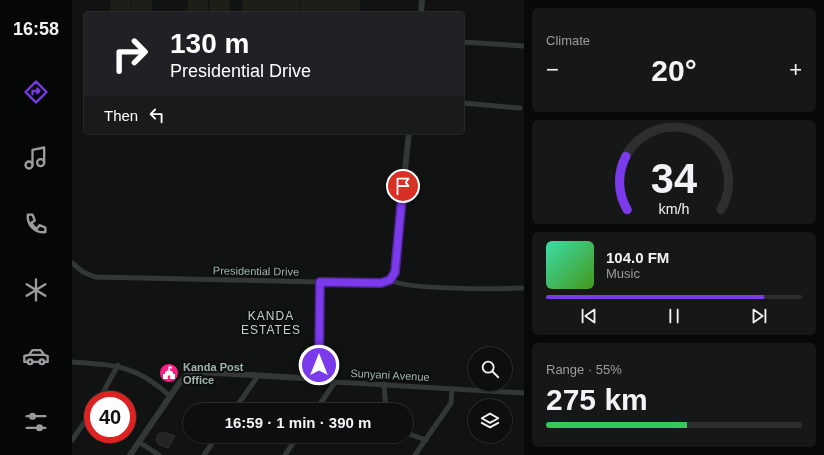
<!DOCTYPE html>
<html lang="en">
<head>
<meta charset="utf-8">
<style>
	body { margin:0; font-family:Helvetica,sans-serif; background:#161717; color:#f1f3f6; height:100vh; display:flex; flex-direction:column; font-size:15px; white-space:nowrap }
	* { box-sizing:border-box; margin:0 }
	p { font-size:13px; color:#9a9c9e }
	.icon { flex:none; width:22px; height:22px; fill:none; stroke:currentColor; stroke-width:2; stroke-linecap:round; stroke-linejoin:round }
	.map { position:relative; flex:1; overflow:hidden }
	.drawer { display:flex; flex-direction:column; gap:8px; padding:8px; background:#070808; width:300px }
	.drawer>* { flex:none }
	.guide { position:absolute; left:12px; top:12px; width:380px; height:122px; border-radius:4px; box-shadow:0 1px 3px #0004,0 0 0 1px #2d2e2e; background:#202124; color:#fff; overflow:hidden }
	.controls { position:absolute; left:396px; top:347px; display:grid; gap:8px }
	.controls a { display:grid; place-items:center; width:44px; height:44px; border-radius:50%; background:#0d0e0e; box-shadow:0 1px 3px #0004,0 0 0 1px #2d2e2e; font-size:20px }
	.speed { position:absolute; left:12px; top:391px; display:flex; gap:8px; font-size:20px; font-weight:700; text-align:center }
	.speed>* { display:grid; place-content:center; width:52px; height:52px; border-radius:50%; background:#0d0e0e; box-shadow:0 1px 3px #0004,0 0 0 1px #2d2e2e; line-height:1 }
	.speed .limit { border:6px solid #d22; background:#fff; color:#111 }
	.pin { position:absolute; display:grid; place-items:center; width:34px; height:34px; color:#fff; margin:-17px; border:2px solid #fff; border-radius:50%; box-shadow:0 1px 4px #0007 }
	.me { position:absolute; width:44px; margin:-22px; rotate:0deg; stroke-linejoin:round; filter:drop-shadow(0 0 3px #0008) }
	.turn { display:flex; align-items:center; gap:14px; height:84px; padding:0 20px; font-size:18px }
	.turn .icon { width:52px; height:52px; stroke-width:2.5 }
	.turn b { display:block; font-size:28px; line-height:34px }
	.then { display:flex; align-items:center; height:38px; padding:0 20px; background:#0003; gap:8px; font-size:15px }
	.big { font-size:30px; font-weight:800; line-height:1.1 }
	.drawer .card { flex:1; display:flex; flex-direction:column; justify-content:center; gap:6px; min-width:0; padding:0 14px; border-radius:6px; background:#161717 }
	.drawer .dial { align-items:center; gap:0 }
	.dial svg { height:104px; overflow:visible; fill:none; stroke:#2d2e2e; stroke-width:7; stroke-linecap:round; text-anchor:middle }
	.dial text { fill:#f1f3f6; stroke:none }
	.song { display:flex; align-items:center; gap:12px }
	.cover { width:48px; height:48px; border-radius:6px; background:linear-gradient(135deg,hsl(160 70% 55%),hsl(100 70% 35%)) }
	.played { height:4px; border-radius:2px; background:linear-gradient(90deg,#7c3aed 85%,#2d2e2e 85%) }
	.keys { display:flex; justify-content:space-around; direction:ltr }
	.heat { display:flex; justify-content:space-between; align-items:center; font-size:22px; direction:ltr }
	.charge { height:6px; border-radius:3px; background:linear-gradient(90deg,#34c759 55%,#2d2e2e 0) }
	.trip { position:absolute; left:111px; top:403px; width:230px; height:40px; border-radius:20px; background:#0d0e0e; box-shadow:0 1px 3px #0004,0 0 0 1px #2d2e2e; font-weight:800; line-height:40px; text-align:center }
	main { display:flex; flex:1; min-height:0 }
	.menu { display:flex; flex-direction:column; width:72px; justify-content:space-around; align-items:center; background:#050606; color:#9a9c9e }
	.menu .icon { width:28px; height:28px }
	.menu .selected { color:#7c3aed }
	.menu b { font-size:18px; color:#f1f3f6 }
	.map>svg:first-child { display:block }
	.green { fill:#1d1e17 }
	.building { fill:#212424; stroke:#2b2f2e }
	.lines { fill:none; stroke-linecap:round; stroke-linejoin:round }
	.minor { stroke:#323836; stroke-width:5 }
	.tertiary { stroke:#323836; stroke-width:6 }
	.route-casing { stroke:#51269a; stroke-width:10 }
	.route { stroke:#7c3aed; stroke-width:7 }
	.labels { text-anchor:middle; stroke-width:4; stroke-linejoin:round; paint-order:stroke }
	.street-label { font-size:11px; fill:#a1b4ac; stroke:#0c0e0e }
	.poi-label { font-size:11px; font-weight:bold; fill:#a1b4ac; stroke:#0c0e0e; text-anchor:start }
	.neighbourhood-label { font-size:12px; letter-spacing:1px; fill:#c3d0cb; stroke:#0c0e0e }
</style>
</head>
<body>
<main>
<nav class="menu">
<b>16:58</b>
<svg class="icon selected" aria-label="directions" viewBox="0 0 24 24"><path d="M12 3l9 9-9 9-9-9zM9 14v-3h6M13 9l2 2-2 2"/></svg>
<svg class="icon" aria-label="music" viewBox="0 0 24 24"><path d="M9 18V5l10-2v13"/><circle cx="6" cy="18" r="3"/><circle cx="16" cy="16" r="3"/></svg>
<svg class="icon" aria-label="phone" viewBox="0 0 24 24"><path d="M5 4h4l2 5-3 2q2 4 5 5l2-3 5 2v4C11 20 4 13 5 4z"/></svg>
<svg class="icon" aria-label="climate" viewBox="0 0 24 24"><path d="M12 3v18M4 7l16 10M4 17L20 7"/></svg>
<svg class="icon" aria-label="car" viewBox="0 0 24 24"><path d="M5 17H2v-5l4-1 3-4h7l3 4 3 1v5h-3M9 17h6M6 11h13"/><circle cx="7" cy="17" r="2"/><circle cx="17" cy="17" r="2"/></svg>
<svg class="icon" aria-label="filters" viewBox="0 0 24 24"><path d="M4 7h16M4 17h16"/><circle cx="9" cy="7" r="2"/><circle cx="15" cy="17" r="2"/></svg>
</nav>
<div class="map">
<svg width="452" height="455" viewBox="0 0 452 455">
	<rect width="100%" height="100%" fill="#111313"/>
	<g class="green">
		<polygon points="39,0 59,0 58,14 38,14"/>
		<polygon points="60,0 80,0 79,14 59,14"/>
		<polygon points="116,0 136,0 136,14 115,14"/>
		<polygon points="138,0 158,0 157,14 137,14"/>
		<polygon points="171,0 228,0 227,14 170,14"/>
		<polygon points="229,0 288,0 287,14 228,14"/>
	</g>
	<polygon class="building" points="91,432 103,436 96,448 86,444 84,440 86,434"/>
	<g class="lines">
		<g class="minor">
			<polyline points="390,42 452,46"/>
			<polyline points="390,103 448,108"/>
			<polyline points="0,263 11,272 23,277 247,282"/>
			<path d="M 318,280 C 334,290 427,289 450,288"/>
			<path d="M 0,362 C 43,365 64,365 98,396"/>
			<polyline points="247,379 263,382 452,393"/>
			<polyline points="312,384 314,410"/>
			<polyline points="27,400 46,365"/>
			<polyline points="162,410 186,376"/>
			<polyline points="244,410 263,382"/>
			<polyline points="334,433 354,440"/>
			<polyline points="0,440 21,410"/>
			<polyline points="67,442 87,455"/>
			<polyline points="132,455 145,436"/>
			<polyline points="213,455 226,436"/>
			<polyline points="343,455 379,403 380,389"/>
		</g>
		<g class="tertiary">
			<polyline points="349,14 350,0"/>
			<polyline points="58,455 108,382 114,376 126,372 247,379 247,282 309,283 318,280 322,275 337,132"/>
		</g>
	</g>
	<g class="lines">
		<g class="route-casing">
			<polyline id="route" points="247,365 248,282 309,283 318,280 323,272 331,186"/>
		</g>
		<use href="#route" class="route"/>
	</g>
	<defs>
		<g id="civic-disc" transform="scale(1)"><circle r="9.5" fill="#fc2084" stroke="#0c0e0e"/><path d="M-.6-6.5H3V-4.5H.6V-3L4-1V1h2V6H-6V1h2V-1L-.6-3ZM-1.2 2.5V6h2.4V2.5Z" fill="#fff"/></g>
	</defs>
	<g fill-rule="evenodd">
		<use href="#civic-disc" x="97" y="373"/>
	</g>
	<g class="labels">
		<g class="street-label">
			<text transform="translate(184 271) rotate(1)" y="4">Presidential Drive</text>
			<text transform="translate(318 375) rotate(3)" y="4">Sunyani Avenue</text>
		</g>
		<g class="poi-label">
			<text x="111" y="371">Kanda Post<tspan x="111" dy="13">Office</tspan></text>
		</g>
		<g class="neighbourhood-label">
			<text x="199" y="320">KANDA<tspan x="199" dy="14">ESTATES</tspan></text>
		</g>
	</g>
</svg>
<div class="controls">
<a><svg class="icon" aria-label="search" viewBox="0 0 24 24"><circle cx="10" cy="10" r="6"/><path d="M15 15l6 6"/></svg></a>
<a><svg class="icon" aria-label="layers" viewBox="0 0 24 24"><path d="M12 4l9 5-9 5-9-5zM3 14l9 5 9-5"/></svg></a>
</div>
<div class="speed"><div class="limit">40</div></div>
<div class="pin" style="left:331px;top:186px;background:#d93025"><svg class="icon" aria-label="arrive" viewBox="0 0 24 24"><path d="M6 21V4h12l-3 4 3 4H6"/></svg></div>
<svg class="me" style="left:247px;top:365px" viewBox="-20 -20 40 40"><circle r="17" fill="#7c3aed" stroke="#fff" stroke-width="3"/><path d="M0-11L8 9 0 5-8 9z" fill="#fff"/></svg>
<div class="trip">16:59 · 1 min · 390 m</div>
<div class="guide">
<div class="turn"><svg class="icon" aria-label="right" viewBox="0 0 24 24"><path d="M7 20v-9h11M14 6l5 5-5 5"/></svg><div><b>130 m</b>Presidential Drive</div></div>
<div class="then">Then<svg class="icon" aria-label="left" viewBox="0 0 24 24"><path d="M17 20v-9H6M10 6l-5 5 5 5"/></svg></div>
</div>
</div>
<section class="drawer">
<div class="card"><p>Climate</p>
<div class="heat"><a>−</a><b class="big">20°</b><a>+</a></div>
</div>
<div class="card dial"><svg viewBox="0 0 100 80">
<path d="M14 69A42 42 0 1 1 86 69"/>
<path d="M14 69A42 42 0 0 1 13 28" stroke="#7c3aed"/>
<text x="50" y="56" font-size="32" font-weight="700">34</text>
<text x="50" y="72" font-size="11">km/h</text>
</svg></div>
<div class="card">
<div class="song"><i class="cover"></i><div><b>104.0 FM</b><p>Music</p></div></div>
<div class="played"></div>
<div class="keys"><svg class="icon" aria-label="previous" viewBox="0 0 24 24"><path d="M18 5L8 12l10 7zM5 5v14"/></svg><svg class="icon" aria-label="pause" viewBox="0 0 24 24"><path d="M8 5v14M16 5v14"/></svg><svg class="icon" aria-label="next" viewBox="0 0 24 24"><path d="M6 5l10 7-10 7zM19 5v14"/></svg></div>
</div>
<div class="card"><p>Range · 55%</p><b class="big">275 km</b><div class="charge"></div></div>
</section>
</main>
</body>
</html>
